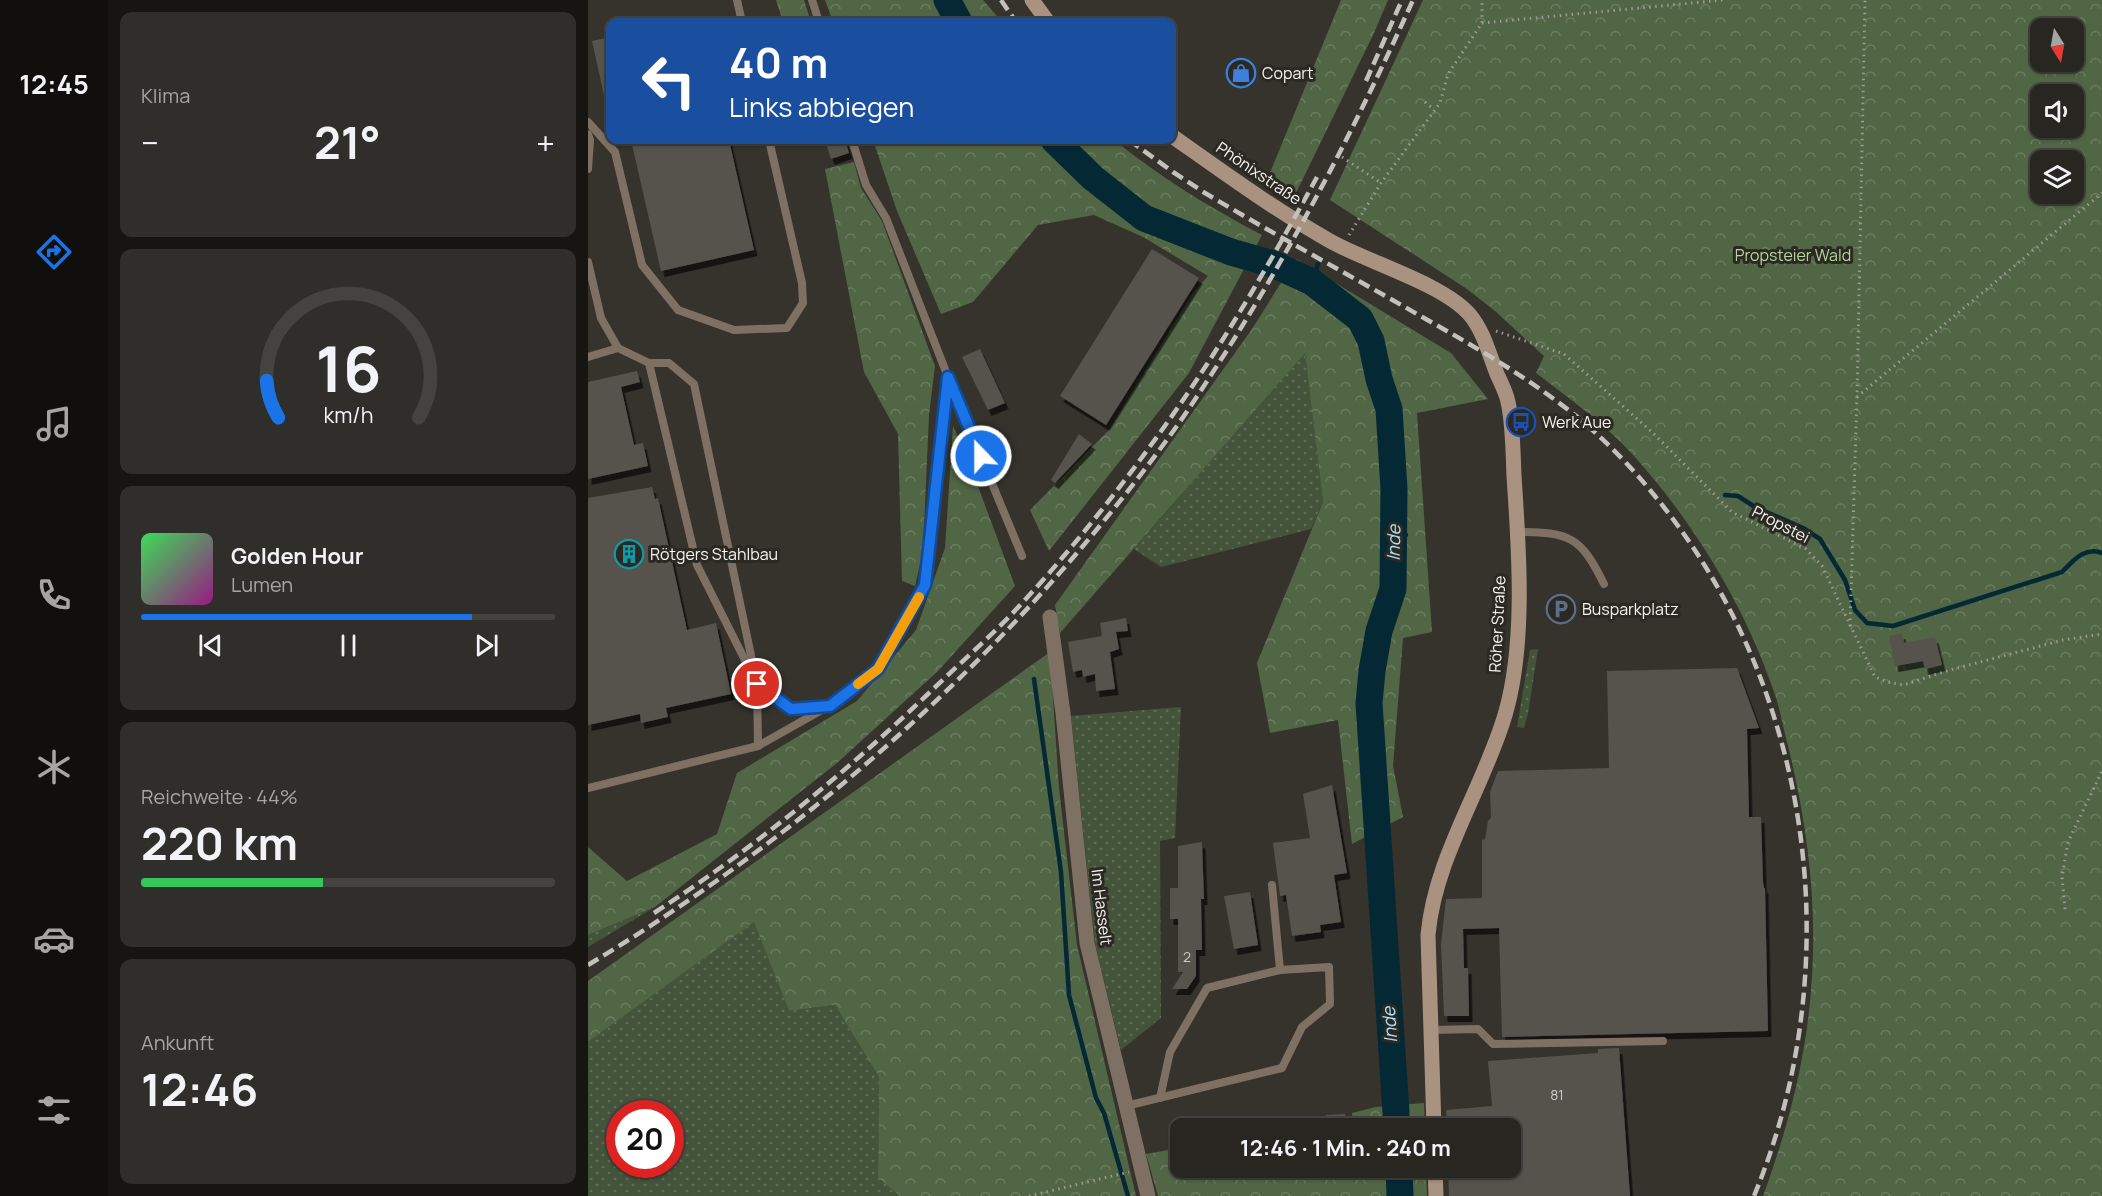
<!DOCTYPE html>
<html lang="de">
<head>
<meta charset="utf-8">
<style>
	body { margin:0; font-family:Manrope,sans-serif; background:#302e2a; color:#f1f3f6; height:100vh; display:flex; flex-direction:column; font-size:22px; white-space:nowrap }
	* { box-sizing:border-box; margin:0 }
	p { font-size:20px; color:#a5a5a5 }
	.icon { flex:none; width:33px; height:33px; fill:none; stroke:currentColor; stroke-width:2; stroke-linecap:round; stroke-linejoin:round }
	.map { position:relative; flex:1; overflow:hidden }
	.panel { display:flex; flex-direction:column; gap:12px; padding:12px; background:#161512; width:480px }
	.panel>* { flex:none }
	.banner { position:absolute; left:18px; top:18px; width:570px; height:126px; border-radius:12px; box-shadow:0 2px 4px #0004,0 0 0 2px #44433f; background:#1a4fa0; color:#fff; overflow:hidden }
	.needle { width:39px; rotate:169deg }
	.controls { position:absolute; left:1442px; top:18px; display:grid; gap:12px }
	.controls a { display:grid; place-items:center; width:54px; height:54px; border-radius:12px; background:#282621; box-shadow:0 2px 4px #0004,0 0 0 2px #44433f; font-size:30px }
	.speed { position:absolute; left:18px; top:1100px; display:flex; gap:12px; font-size:30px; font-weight:700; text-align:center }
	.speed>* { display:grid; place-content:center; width:78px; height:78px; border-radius:50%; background:#282621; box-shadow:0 2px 4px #0004,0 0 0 2px #44433f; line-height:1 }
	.speed .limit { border:9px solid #d22; background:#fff; color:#111 }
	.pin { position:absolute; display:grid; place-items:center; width:51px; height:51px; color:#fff; margin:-26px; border:3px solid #fff; border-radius:50%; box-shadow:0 2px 6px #0007 }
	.me { position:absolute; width:66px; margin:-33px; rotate:338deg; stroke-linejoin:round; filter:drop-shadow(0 0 4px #0008) }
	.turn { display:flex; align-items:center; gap:21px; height:126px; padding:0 24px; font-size:27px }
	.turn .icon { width:78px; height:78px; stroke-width:2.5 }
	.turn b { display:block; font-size:42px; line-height:51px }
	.big { font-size:45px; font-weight:700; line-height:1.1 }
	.panel .card { flex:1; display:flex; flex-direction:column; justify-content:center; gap:9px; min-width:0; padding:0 21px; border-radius:12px; background:#302e2a }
	.panel .dial { align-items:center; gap:0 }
	.dial svg { height:156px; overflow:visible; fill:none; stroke:#44433f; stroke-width:7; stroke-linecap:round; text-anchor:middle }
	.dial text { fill:#f1f3f6; stroke:none }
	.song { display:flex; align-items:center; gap:18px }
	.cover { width:72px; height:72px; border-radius:9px; background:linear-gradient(135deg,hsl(130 70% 55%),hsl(310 70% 35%)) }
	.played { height:6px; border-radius:3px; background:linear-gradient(90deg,#1a73e8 80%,#44433f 80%) }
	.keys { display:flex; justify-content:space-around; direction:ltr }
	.heat { display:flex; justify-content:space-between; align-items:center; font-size:33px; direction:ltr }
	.charge { height:9px; border-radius:4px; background:linear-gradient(90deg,#34c759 44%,#44433f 0) }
	.trip { position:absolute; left:582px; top:1118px; width:351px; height:60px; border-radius:12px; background:#282621; box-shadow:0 2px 4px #0004,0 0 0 2px #44433f; font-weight:700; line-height:60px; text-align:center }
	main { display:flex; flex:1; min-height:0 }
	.menu { display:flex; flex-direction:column; width:108px; justify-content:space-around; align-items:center; background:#100f0d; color:#a5a5a5 }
	.menu .icon { width:42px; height:42px }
	.menu .selected { color:#1a73e8 }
	.menu b { font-size:27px; color:#f1f3f6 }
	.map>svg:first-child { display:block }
	.grass { fill:url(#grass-dots); fill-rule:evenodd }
	.forest { fill:url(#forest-crowns); fill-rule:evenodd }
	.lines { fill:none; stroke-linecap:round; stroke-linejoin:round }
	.stream { stroke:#052835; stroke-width:4.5 }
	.river { stroke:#052835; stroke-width:27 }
	.building { fill:#55534b; filter:url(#shadow) }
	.path { stroke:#9c9b95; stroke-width:3; stroke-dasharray:1.5 4.5; stroke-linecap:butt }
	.lane { stroke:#7f7064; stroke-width:8 }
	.street { stroke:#7f7064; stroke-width:15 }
	.secondary { stroke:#a9927f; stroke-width:15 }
	.rail { stroke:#c2c1bc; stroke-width:4.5; stroke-dasharray:12 6; stroke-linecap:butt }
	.route-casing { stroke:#114b97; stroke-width:15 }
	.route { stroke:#1a73e8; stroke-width:10 }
	.slow { stroke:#f59e0b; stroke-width:10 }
	.labels { text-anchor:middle; stroke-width:6; stroke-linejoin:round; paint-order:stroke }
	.number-label { font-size:14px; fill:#cdccc6 }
	.poi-label { font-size:16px; fill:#f5f4ef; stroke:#2b2922; text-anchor:start }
	.street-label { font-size:16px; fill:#f5f4ef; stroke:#2b2922 }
	.park-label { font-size:16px; fill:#b2d69c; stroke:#2b2922 }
	.water-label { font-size:18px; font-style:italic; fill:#aae3fe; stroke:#2b2922 }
</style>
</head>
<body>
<main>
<nav class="menu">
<b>12:45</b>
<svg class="icon selected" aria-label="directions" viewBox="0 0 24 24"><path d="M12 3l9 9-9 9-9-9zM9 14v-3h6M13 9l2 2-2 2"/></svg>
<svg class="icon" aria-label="music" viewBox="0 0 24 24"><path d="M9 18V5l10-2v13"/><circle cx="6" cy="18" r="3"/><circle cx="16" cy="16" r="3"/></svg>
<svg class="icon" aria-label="phone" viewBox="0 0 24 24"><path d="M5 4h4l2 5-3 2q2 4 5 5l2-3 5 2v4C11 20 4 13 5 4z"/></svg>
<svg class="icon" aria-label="climate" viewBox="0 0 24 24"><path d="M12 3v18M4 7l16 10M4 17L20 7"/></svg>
<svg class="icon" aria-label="car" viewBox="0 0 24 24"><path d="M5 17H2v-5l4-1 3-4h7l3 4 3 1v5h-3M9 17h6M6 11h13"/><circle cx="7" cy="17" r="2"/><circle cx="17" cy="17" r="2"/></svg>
<svg class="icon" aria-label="filters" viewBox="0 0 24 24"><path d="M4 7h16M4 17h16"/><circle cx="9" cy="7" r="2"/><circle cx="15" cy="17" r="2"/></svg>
</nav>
<section class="panel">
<div class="card"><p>Klima</p>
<div class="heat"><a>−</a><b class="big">21°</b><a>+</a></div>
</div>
<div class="card dial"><svg viewBox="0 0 100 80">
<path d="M14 69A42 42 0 1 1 86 69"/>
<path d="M14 69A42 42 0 0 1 8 50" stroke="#1a73e8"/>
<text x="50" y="56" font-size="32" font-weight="700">16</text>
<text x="50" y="72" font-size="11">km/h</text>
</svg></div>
<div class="card">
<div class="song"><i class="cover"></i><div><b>Golden Hour</b><p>Lumen</p></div></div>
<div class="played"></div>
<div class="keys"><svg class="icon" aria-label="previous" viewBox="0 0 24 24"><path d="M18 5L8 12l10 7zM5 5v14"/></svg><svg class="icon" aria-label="pause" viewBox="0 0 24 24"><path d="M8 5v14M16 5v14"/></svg><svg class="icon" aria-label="next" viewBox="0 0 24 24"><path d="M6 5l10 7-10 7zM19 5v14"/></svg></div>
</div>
<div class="card"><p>Reichweite · 44%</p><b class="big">220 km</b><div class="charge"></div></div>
<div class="card"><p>Ankunft</p><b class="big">12:46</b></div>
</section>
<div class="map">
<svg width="1514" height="1196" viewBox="0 0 1514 1196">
	<defs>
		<pattern id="grass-dots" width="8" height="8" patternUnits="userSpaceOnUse" patternTransform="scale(1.5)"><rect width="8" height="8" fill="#44543a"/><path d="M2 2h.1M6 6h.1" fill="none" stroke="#606d57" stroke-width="1.8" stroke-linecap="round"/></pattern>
		<pattern id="forest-crowns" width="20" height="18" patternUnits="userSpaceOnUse" patternTransform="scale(1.5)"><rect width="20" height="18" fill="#516645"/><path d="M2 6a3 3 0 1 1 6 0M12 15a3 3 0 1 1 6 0" fill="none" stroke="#6b7c60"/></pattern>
		<filter id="shadow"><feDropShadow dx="3.5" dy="6" stdDeviation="0" flood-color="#0009"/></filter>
	</defs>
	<rect width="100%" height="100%" fill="#35332c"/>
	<g class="grass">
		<polygon points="717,352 735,502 723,529 573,567 546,549"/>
		<polygon points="950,649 940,714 936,728 929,727 942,650"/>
		<polygon points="593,707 587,838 572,841 573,1018 533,1050 507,943 483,716"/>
		<polygon points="67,907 0,947 0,935"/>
		<path d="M 166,921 L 201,1011 L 247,1005 L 291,1077 L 290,1178 L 312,1196 L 0,1196 L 0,1042 ZM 32,1113 L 82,1113 L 82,1164 L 32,1164 Z"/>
	</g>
	<g class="forest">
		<polygon points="188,0 216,0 223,22 195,22"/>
		<polygon points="237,0 395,0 414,22 245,22"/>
		<polygon points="753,0 800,0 786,33 708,193 679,180"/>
		<path d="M 835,0 L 1514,0 L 1514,1196 L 1175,1196 C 1201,1126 1220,1051 1224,976 C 1229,896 1218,816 1198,738 C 1194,722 1191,705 1185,689 C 1156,605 1106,523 1046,456 C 1017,424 982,399 948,373 L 956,356 L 907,311 L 879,289 L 742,200 ZM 1452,28 L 1485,28 L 1485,62 L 1452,62 ZM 1452,94 L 1485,94 L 1485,128 L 1452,128 ZM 1452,160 L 1485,160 L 1485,194 L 1452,194 Z"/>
		<path d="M 285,140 L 526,140 C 572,177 621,207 674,235 L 601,373 L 461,551 L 442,510 L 520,431 L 605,293 L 620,276 L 555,237 L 506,215 L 450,225 L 385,302 L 353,314 L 309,211 Z"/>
		<polygon points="266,162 273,188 294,221 347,366 341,415 335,551 327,586 314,581 310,434 276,372 237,169"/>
		<polygon points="708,259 863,353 900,399 829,413 844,632 815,638 805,766 815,817 764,844 750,720 682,733 669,663 735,502 717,353 472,633 467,605 664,329"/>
		<polygon points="365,426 378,454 427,586 350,671 249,763 67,907 0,935 0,847 39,881 129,834 149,773 269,701 328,630 357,548"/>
		<polygon points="462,652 471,788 489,945 548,1196 312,1196 290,1178 291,1077 247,1005 201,1011 166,922 0,1042 0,981"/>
		<polygon points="836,1103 837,1128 766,1128 764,1113 788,1107"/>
		<polygon points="592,1148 592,1167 838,1167 839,1196 570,1196 558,1154"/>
	</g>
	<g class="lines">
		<g class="stream">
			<polyline points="724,282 730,264"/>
			<path d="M 1137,495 L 1150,496 L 1167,507 L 1215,528 L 1232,539 L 1257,580 L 1267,610 L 1279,623 L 1305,626 L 1474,572 C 1485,561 1497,546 1514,553"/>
			<polyline points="806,536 818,535"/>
			<polyline points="446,679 473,872 481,995 508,1098 516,1113 540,1196"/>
		</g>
		<g class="river">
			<polyline points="359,0 371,22"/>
			<polyline points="466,140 505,178 556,218 643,252 685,264 724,282 772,319 783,341 791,379 801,409 806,489 805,589 791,631 784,671 781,703 809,1128"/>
			<polyline points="811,1167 812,1196"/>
		</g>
	</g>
	<g class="building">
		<polygon points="22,37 22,99 17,100 4,41"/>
		<polygon points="43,140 141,140 166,250 73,271"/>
		<polygon points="237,140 257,140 261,153 243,159"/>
		<polygon points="564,249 611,278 518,425 472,396"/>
		<polygon points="392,349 417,403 400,410 374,357"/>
		<polygon points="49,371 52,382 33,387 46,445 55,443 60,466 0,479 0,382"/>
		<polygon points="491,434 504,444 467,483 463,480"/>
		<polygon points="64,487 67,499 70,498 99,630 128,623 143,694 78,708 80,717 53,723 52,714 0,725 0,498"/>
		<polygon points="538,618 540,631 528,632 531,649 522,652 527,689 508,691 507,674 495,677 494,670 485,672 480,642 514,636 512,623"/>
		<polygon points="1314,633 1316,643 1347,637 1354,665 1337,669 1335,661 1307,666 1301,636"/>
		<polygon points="1149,668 1171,728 1159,729 1161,817 1173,817 1175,882 1176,888 1177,888 1180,1031 914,1037 911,928 875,929 876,968 880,968 881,1016 856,1016 853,944 858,899 894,898 894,840 897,839 900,821 903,818 902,792 910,771 1021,768 1019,671"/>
		<polygon points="744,785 759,873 746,875 753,922 732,925 733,932 704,936 698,895 692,896 685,843 722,838 715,794"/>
		<polygon points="614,842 616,899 613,899 614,950 608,950 608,976 599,989 584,989 595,972 590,972 590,919 582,919 582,888 590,888 590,846"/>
		<polygon points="662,892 670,945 646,949 636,896"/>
		<polygon points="1031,1048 1042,1196 861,1196 860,1167 922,1167 922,1128 859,1128 858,1110 904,1106 900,1061 1010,1053 1010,1049"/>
		<polygon points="757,1114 758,1128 739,1128 738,1115"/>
	</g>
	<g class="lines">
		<g class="path">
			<polyline points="894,23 1135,0"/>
			<polyline points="837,102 845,109"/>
			<polyline points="754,157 793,183"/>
			<polyline points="761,235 793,183 852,103 860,74 894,23 894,0"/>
			<polyline points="908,331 976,354 1064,432 1144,512 1218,549 1234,566 1287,677 1300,682 1315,685 1362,670 1475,640 1514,634"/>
			<polyline points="1269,397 1514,193"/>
			<polyline points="1262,626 1269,397 1277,0"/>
			<polyline points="1477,909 1474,877 1480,842 1514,771"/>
			<polyline points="441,1196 541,1172"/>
		</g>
		<g class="lane">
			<polyline points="149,0 154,22"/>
			<polyline points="224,0 231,22"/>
			<polyline points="0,122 27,152 54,265 90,310 146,330 199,328 215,303 214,283 181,140"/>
			<polyline points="0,134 2,140 0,169"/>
			<polyline points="264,140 278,185 298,218 360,377 434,556"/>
			<polyline points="0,262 13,318 30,348 61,363 81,363 106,384 169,684 170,746"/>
			<polyline points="0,357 30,348"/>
			<polyline points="61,363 109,565 169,684 203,709 242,706 290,669 337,585 360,377"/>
			<path d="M 930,532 C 982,532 993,537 1016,584"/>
			<polyline points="0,788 170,746 239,707"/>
			<polyline points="843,1030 890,1029 905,1044 1075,1041"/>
			<polyline points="572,1098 582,1052 619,988 692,970"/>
			<polyline points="538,1106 694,1068 714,1027 742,1004 741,967 692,970 684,885"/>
		</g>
		<polyline class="street" points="462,617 475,713 499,943 560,1196"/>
		<g class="secondary">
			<polyline points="444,0 460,22"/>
			<path d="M 584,136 C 635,172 687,210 742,241 C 779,262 856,284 882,315 C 896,332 901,354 909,374 C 913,383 918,392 920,402 C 925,423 925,454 926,476 C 931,550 938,644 917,715 C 895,789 847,857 840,935 L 846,1128"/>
			<polyline points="847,1167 848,1196"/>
		</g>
		<g class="rail">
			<polyline points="413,0 428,22"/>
			<polyline points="778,81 814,0"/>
			<path d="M 541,140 L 585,172 L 617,193 C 689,236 763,276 836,318 C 891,349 944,380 993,420 C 1031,452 1064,490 1093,530 C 1230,721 1256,980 1166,1196"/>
			<path d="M 66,913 C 165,849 256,774 341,693 C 367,668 395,643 421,617 C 475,560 525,498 571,434 C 630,353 681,265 729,177"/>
			<path d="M 0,965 C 224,830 423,652 578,441 C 599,413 617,384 636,355 C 708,242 770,122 825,0"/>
		</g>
	</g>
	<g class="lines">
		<g class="route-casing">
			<polyline id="route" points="169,684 203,709 242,706 290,669 337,585 360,377 393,456"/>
		</g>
		<use href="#route" class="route"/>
		<polyline class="slow" points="270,684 290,669 331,597"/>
	</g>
	<defs>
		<g id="shop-ring" transform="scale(1.5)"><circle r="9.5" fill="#2b2922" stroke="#3f7fe0" stroke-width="1.5"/><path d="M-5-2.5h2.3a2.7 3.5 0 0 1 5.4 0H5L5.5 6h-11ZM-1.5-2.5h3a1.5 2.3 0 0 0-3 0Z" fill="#3f7fe0"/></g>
		<g id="bus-ring" transform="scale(1.5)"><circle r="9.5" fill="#2b2922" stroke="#1a4fb4" stroke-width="1.5"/><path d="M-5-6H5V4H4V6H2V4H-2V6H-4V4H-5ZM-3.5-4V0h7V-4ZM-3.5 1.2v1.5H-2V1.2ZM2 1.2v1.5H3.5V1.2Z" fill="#1a4fb4"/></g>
		<g id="building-ring" transform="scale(1.5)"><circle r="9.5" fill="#2b2922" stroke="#0f9aa8" stroke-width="1.5"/><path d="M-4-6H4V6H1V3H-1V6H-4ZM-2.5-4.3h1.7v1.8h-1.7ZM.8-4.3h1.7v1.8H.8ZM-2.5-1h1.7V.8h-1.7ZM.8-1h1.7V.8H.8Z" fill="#0f9aa8"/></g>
		<g id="parking-ring" transform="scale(1.5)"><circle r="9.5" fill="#2b2922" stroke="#5c6f8a" stroke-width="1.5"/><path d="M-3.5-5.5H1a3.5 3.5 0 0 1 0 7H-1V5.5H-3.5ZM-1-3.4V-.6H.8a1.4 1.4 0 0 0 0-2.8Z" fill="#5c6f8a"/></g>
	</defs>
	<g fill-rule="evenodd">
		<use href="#shop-ring" x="653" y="73"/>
		<use href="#bus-ring" x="933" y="422"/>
		<use href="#building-ring" x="41" y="554"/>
		<use href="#parking-ring" x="973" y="609"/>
	</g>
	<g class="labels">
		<g class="number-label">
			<text x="599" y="962">2</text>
			<text x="969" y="1100">81</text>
		</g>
		<g class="poi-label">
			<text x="674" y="79">Copart</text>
			<text x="954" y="428">Werk Aue</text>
			<text x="62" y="560">Rötgers Stahlbau</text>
			<text x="994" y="615">Busparkplatz</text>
		</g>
		<g class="street-label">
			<text transform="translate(671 173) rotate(34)" y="6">Phönixstraße</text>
			<text transform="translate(1193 524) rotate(27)" y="6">Propstei</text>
			<text transform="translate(909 624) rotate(-87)" y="6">Röher Straße</text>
			<text transform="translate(514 907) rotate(83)" y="6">Im Hasselt</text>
		</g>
		<g class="park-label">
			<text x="1205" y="261">Propsteier Wald</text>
		</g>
		<g class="water-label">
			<text transform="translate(806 543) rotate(-89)" y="6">Inde</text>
			<text transform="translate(802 1025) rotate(-94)" y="6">Inde</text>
		</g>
	</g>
</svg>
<div class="controls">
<a><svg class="needle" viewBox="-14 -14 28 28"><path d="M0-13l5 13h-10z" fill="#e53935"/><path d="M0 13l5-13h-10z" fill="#a5a5a5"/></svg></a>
<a><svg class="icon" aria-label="sound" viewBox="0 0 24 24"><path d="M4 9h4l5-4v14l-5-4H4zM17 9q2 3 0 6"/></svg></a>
<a><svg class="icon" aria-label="layers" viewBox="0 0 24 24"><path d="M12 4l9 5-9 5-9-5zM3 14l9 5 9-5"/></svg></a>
</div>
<div class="speed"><div class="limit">20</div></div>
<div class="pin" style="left:169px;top:684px;background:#d93025"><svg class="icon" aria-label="arrive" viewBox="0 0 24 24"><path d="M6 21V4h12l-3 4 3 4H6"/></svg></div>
<svg class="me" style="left:393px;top:456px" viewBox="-20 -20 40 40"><circle r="17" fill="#1a73e8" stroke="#fff" stroke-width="3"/><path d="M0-11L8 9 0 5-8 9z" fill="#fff"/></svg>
<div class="trip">12:46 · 1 Min. · 240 m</div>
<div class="banner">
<div class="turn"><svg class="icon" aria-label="left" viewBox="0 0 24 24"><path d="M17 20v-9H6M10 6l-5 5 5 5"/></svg><div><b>40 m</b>Links abbiegen</div></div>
</div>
</div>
</main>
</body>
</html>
